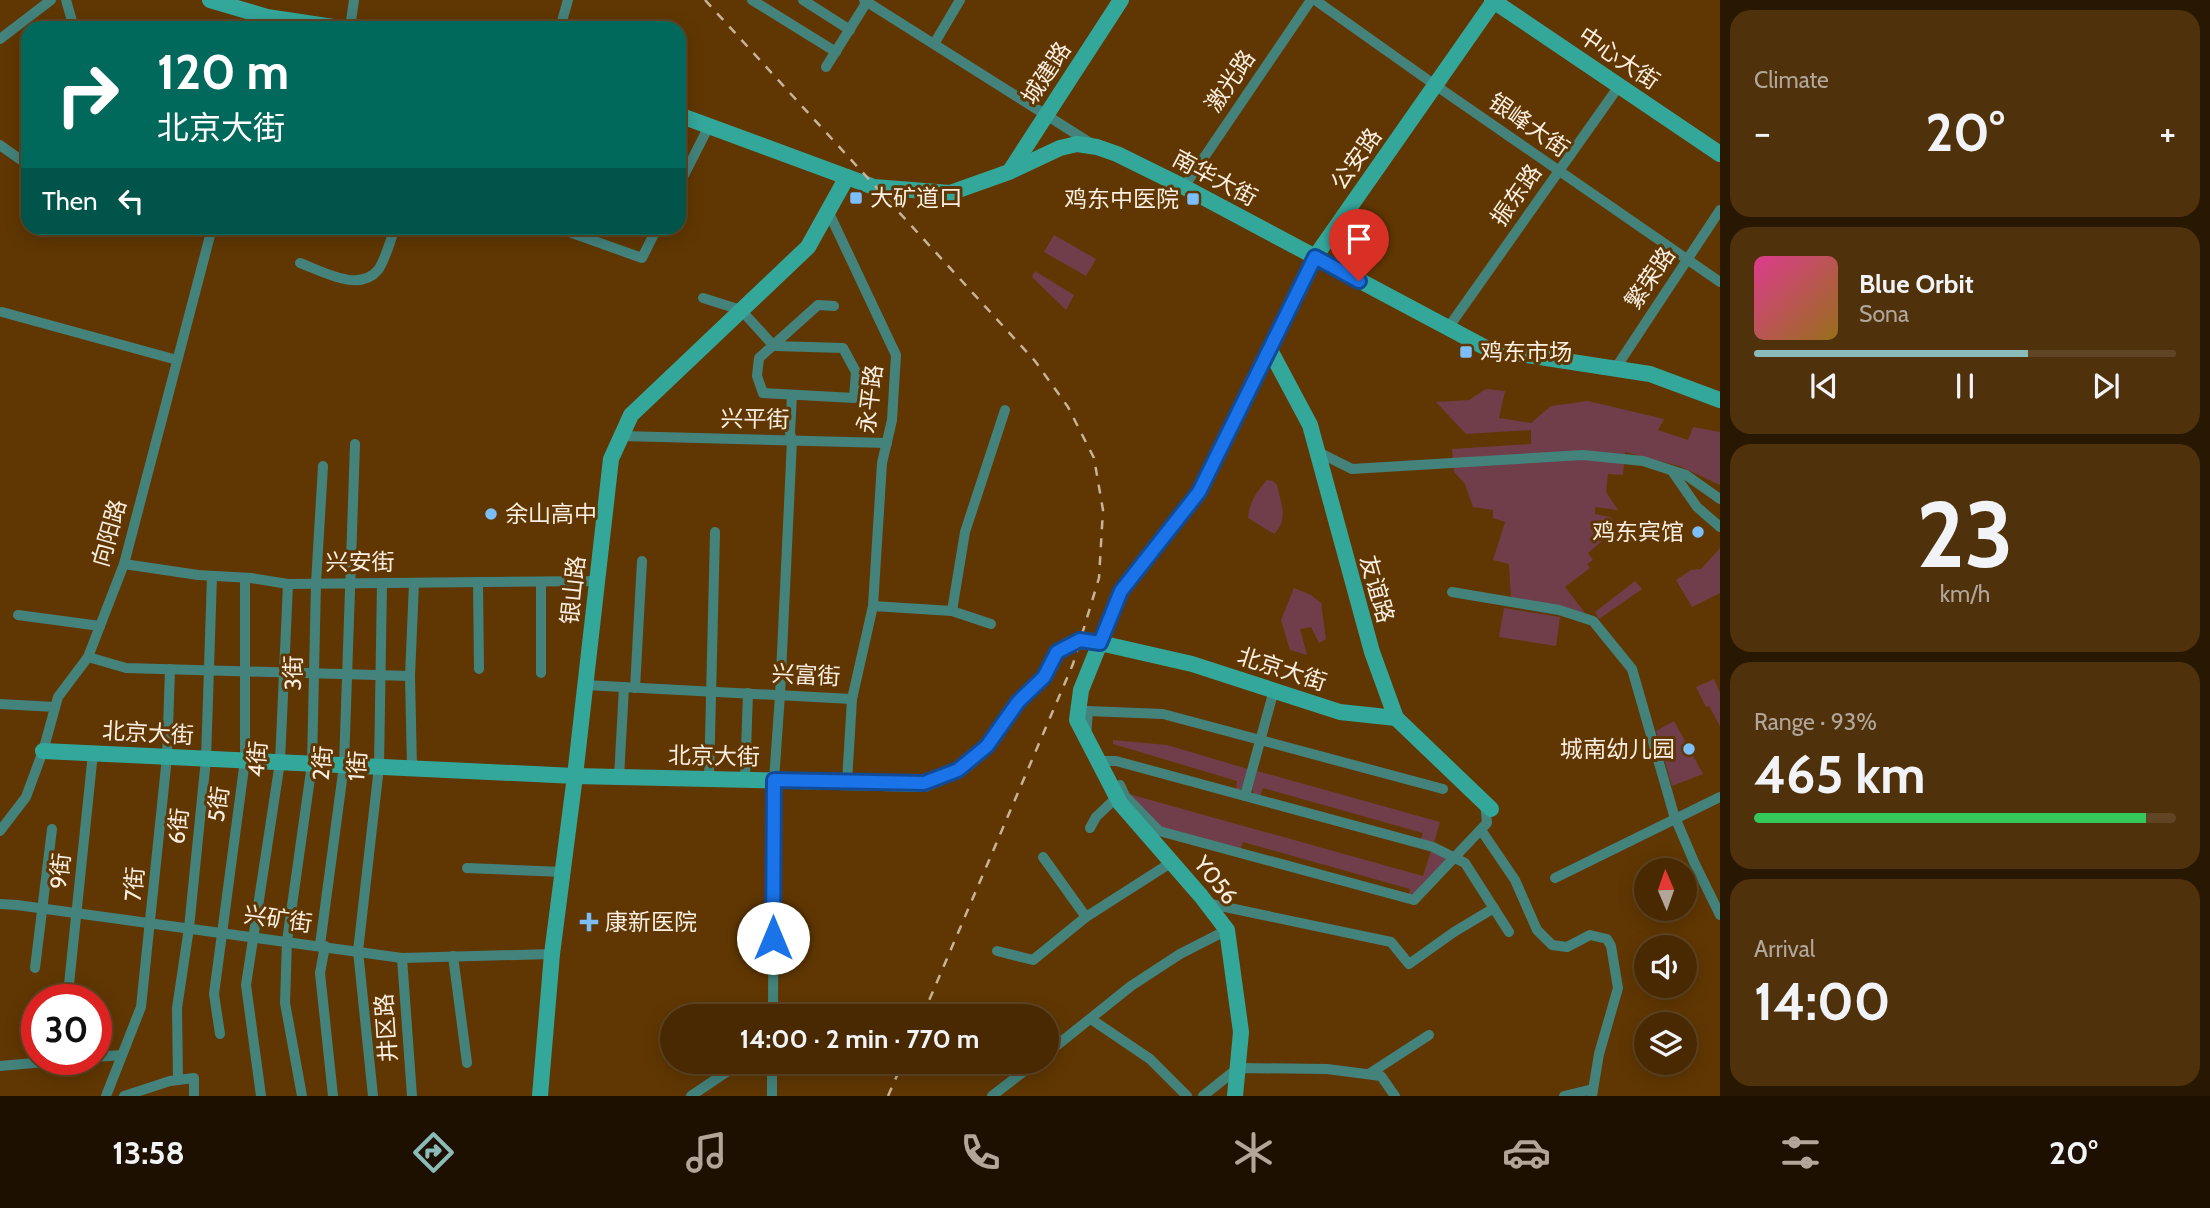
<!DOCTYPE html>
<html lang="en">
<head>
<meta charset="utf-8">
<style>
	body { margin:0; font-family:Cabin,"Noto Sans SC",sans-serif; background:#4f310c; color:#f1f3f6; height:100vh; display:flex; flex-direction:column; font-size:26px; white-space:nowrap }
	* { box-sizing:border-box; margin:0 }
	p { font-size:23px; color:#b1a699 }
	.icon { flex:none; width:38px; height:38px; fill:none; stroke:currentColor; stroke-width:2; stroke-linecap:round; stroke-linejoin:round }
	.map { position:relative; flex:1; overflow:hidden }
	.panel { display:flex; flex-direction:column; gap:10px; padding:10px; background:#281701; width:490px }
	.panel>* { flex:none }
	.guide { position:absolute; left:21px; top:21px; width:665px; height:214px; border-radius:21px; box-shadow:0 4px 18px #0003,0 0 0 2px #604524; background:#00695c; color:#fff; overflow:hidden }
	.needle { width:46px; rotate:358deg }
	.controls { position:absolute; left:1634px; top:858px; display:grid; gap:14px }
	.controls a { display:grid; place-items:center; width:63px; height:63px; border-radius:50%; background:#482902; box-shadow:0 4px 18px #0003,0 0 0 2px #604524; font-size:35px }
	.speed { position:absolute; left:21px; top:984px; display:flex; gap:14px; font-size:35px; font-weight:700; text-align:center }
	.speed>* { display:grid; place-content:center; width:91px; height:91px; border-radius:50%; background:#482902; box-shadow:0 4px 18px #0003,0 0 0 2px #604524; line-height:1 }
	.speed .limit { border:10px solid #d22; background:#fff; color:#111 }
	.pin { position:absolute; display:grid; place-items:center; width:60px; height:60px; color:#fff; margin:-72px -30px; border-radius:50% 50% 50% 0; rotate:-45deg; box-shadow:0 0 7px #0007 }
	.pin .icon { rotate:45deg }
	.me { position:absolute; width:77px; margin:-38px; rotate:0deg; stroke-linejoin:round; filter:drop-shadow(0 0 5px #0008) }
	.turn { display:flex; align-items:center; gap:24px; height:147px; padding:0 21px; font-size:32px }
	.turn .icon { width:91px; height:91px; stroke-width:2.5 }
	.turn b { display:block; font-size:49px; line-height:60px }
	.then { display:flex; align-items:center; height:66px; padding:0 21px; background:#0003; gap:14px; font-size:26px }
	.big { font-size:52px; font-weight:700; line-height:1.1 }
	.panel .card { flex:1; display:flex; flex-direction:column; justify-content:center; gap:10px; min-width:0; padding:0 24px; border-radius:21px; background:#4f310c }
	.panel .dial { align-items:center; gap:0 }
	.dial b { font-size:91px; line-height:1 }
	.song { display:flex; align-items:center; gap:21px }
	.cover { width:84px; height:84px; border-radius:10px; background:linear-gradient(135deg,hsl(330 70% 55%),hsl(40 70% 35%)) }
	.played { height:7px; border-radius:4px; background:linear-gradient(90deg,#8bbbb9 65%,#604524 65%) }
	.keys { display:flex; justify-content:space-around; direction:ltr }
	.heat { display:flex; justify-content:space-between; align-items:center; font-size:38px; direction:ltr }
	.charge { height:10px; border-radius:5px; background:linear-gradient(90deg,#34c759 93%,#604524 0) }
	.trip { position:absolute; left:660px; top:1004px; width:399px; height:70px; border-radius:35px; background:#482902; box-shadow:0 4px 18px #0003,0 0 0 2px #604524; font-weight:700; line-height:70px; text-align:center }
	.tab-bar { display:flex; height:112px; justify-content:space-around; align-items:center; background:#1d1001; color:#b1a699 }
	.tab-bar .icon { width:49px; height:49px }
	.tab-bar .selected { color:#8bbbb9 }
	.tab-bar b { font-size:32px; color:#f1f3f6 }
	main { display:flex; flex:1; min-height:0 }
	.map>svg:first-child { display:block }
	.green { fill:#703e4a }
	.lines { fill:none; stroke-linecap:round; stroke-linejoin:round }
	.street { stroke:#43837c; stroke-width:10 }
	.secondary { stroke:#34a79b; stroke-width:16 }
	.rail { stroke:#c8b299; stroke-width:2.5; stroke-dasharray:9 9; stroke-linecap:butt }
	.route-casing { stroke:#114b97; stroke-width:18 }
	.route { stroke:#1a73e8; stroke-width:12 }
	.poi-dot { fill:#7bbef8; stroke:#603702; stroke-width:2.5 }
	.labels { text-anchor:middle; stroke-width:6; stroke-linejoin:round; paint-order:stroke }
	.street-label { font-size:23px; fill:#faeee2; stroke:#603702 }
	.poi-label { font-size:23px; fill:#faeee2; stroke:#603702; text-anchor:start }
</style>
</head>
<body>
<main>
<div class="map">
<svg width="1720" height="1096" viewBox="0 0 1720 1096">
	<rect width="100%" height="100%" fill="#603702"/>
	<g class="green">
		<polygon points="1054,235 1096,259 1086,276 1044,252"/>
		<polygon points="1035,271 1074,295 1066,310 1032,277"/>
		<polygon points="1486,389 1505,391 1499,418 1531,423 1551,406 1588,401 1664,419 1658,430 1688,440 1693,427 1720,432 1720,485 1679,466 1625,452 1623,475 1608,474 1606,492 1618,510 1595,507 1595,514 1610,517 1618,526 1609,527 1603,532 1602,541 1588,553 1593,560 1587,564 1590,568 1565,587 1585,613 1511,598 1509,564 1493,560 1505,522 1493,518 1493,510 1473,507 1465,484 1454,472 1452,449 1531,444 1531,430 1466,434 1436,402 1469,400"/>
		<path d="M 1267,480 L 1273,481 L 1277,485 C 1281,504 1289,519 1274,534 L 1248,518 C 1249,503 1257,491 1267,480 Z"/>
		<polygon points="1720,548 1720,593 1692,607 1676,580 1691,570 1701,569"/>
		<polygon points="1635,581 1642,589 1599,619 1595,612"/>
		<polygon points="1294,588 1311,595 1321,603 1326,639 1319,643 1311,627 1300,629 1307,655 1290,650 1281,620"/>
		<polygon points="1504,608 1560,617 1556,646 1499,637"/>
		<polygon points="1714,679 1720,693 1720,726 1709,706 1706,707 1696,687"/>
		<polygon points="1674,721 1703,774 1672,786 1656,731"/>
		<polygon points="1113,740 1167,745 1248,769 1242,789 1236,790 1237,781 1113,744"/>
		<polygon points="1257,771 1440,822 1434,843 1421,839 1423,833 1263,788 1260,796 1254,794 1252,790"/>
		<polygon points="1129,794 1423,876 1431,851 1445,857 1445,861 1416,892 1409,895 1410,889 1243,842 1240,850 1160,828"/>
	</g>
	<g class="lines">
		<g class="street">
			<polyline points="66,0 72,21 69,28"/>
			<polyline points="752,0 836,52"/>
			<polyline points="803,0 850,30"/>
			<polyline points="864,0 1092,144"/>
			<polyline points="1315,0 1435,85 1720,282"/>
			<polyline points="350,28 354,0"/>
			<polyline points="560,28 568,0"/>
			<polyline points="0,39 51,0"/>
			<polyline points="934,44 960,0"/>
			<polyline points="826,67 868,0"/>
			<polyline points="0,145 28,165"/>
			<polyline points="679,185 709,126"/>
			<polyline points="1184,187 1311,0"/>
			<polyline points="828,211 896,355 892,420 882,463 873,606"/>
			<polyline points="558,228 642,258 657,228"/>
			<path d="M 300,263 C 322,271 359,293 378,270 C 385,261 391,238 395,228"/>
			<polyline points="703,298 741,310 773,345 775,346 843,348 856,372 854,398 763,393 757,376 759,358 818,305 834,306"/>
			<polyline points="2,312 177,360"/>
			<polyline points="1448,328 1619,86"/>
			<polyline points="1615,369 1720,210"/>
			<polyline points="622,436 887,443"/>
			<polyline points="1316,451 1352,469 1583,455 1643,461 1686,475 1720,499"/>
			<polyline points="1672,471 1697,507 1720,527"/>
			<polyline points="124,564 198,575 251,578 288,584 597,581"/>
			<polyline points="478,582 479,669"/>
			<polyline points="1452,592 1559,610 1593,621 1632,669 1674,815 1694,862 1720,915"/>
			<polyline points="952,611 965,532 1005,410"/>
			<polyline points="18,615 100,626"/>
			<polyline points="88,657 126,668 410,676"/>
			<polyline points="541,673 541,582"/>
			<polyline points="585,685 852,699 873,606 952,611 991,624"/>
			<polyline points="635,688 642,561"/>
			<polyline points="0,704 55,707"/>
			<polyline points="1086,736 1088,711 1163,714 1443,789"/>
			<polyline points="1099,761 1116,761 1433,847 1465,863 1509,932"/>
			<polyline points="412,768 410,676 414,583"/>
			<polyline points="619,777 624,687"/>
			<polyline points="709,779 715,532"/>
			<polyline points="745,780 748,693"/>
			<polyline points="847,782 852,699"/>
			<polyline points="1120,785 1125,796 1159,831 1414,900 1487,823 1485,803"/>
			<polyline points="1245,796 1274,690"/>
			<polyline points="1090,828 1096,817 1117,797"/>
			<polyline points="1481,830 1515,880 1537,930 1552,945 1567,947 1590,935 1607,939 1611,946 1618,988 1599,1054 1592,1096"/>
			<polyline points="0,831 26,797 43,751 58,697 88,657 124,564 212,228"/>
			<polyline points="1043,857 1086,917"/>
			<polyline points="467,868 563,872"/>
			<polyline points="1555,878 1720,797"/>
			<polyline points="1206,903 1391,942 1409,964 1454,932 1494,908"/>
			<polyline points="0,904 17,905 402,958 552,954"/>
			<polyline points="320,945 344,765 355,444"/>
			<polyline points="325,946 320,973 333,1096"/>
			<polyline points="997,951 1033,960 1086,917 1172,862"/>
			<polyline points="453,956 467,1063"/>
			<polyline points="402,958 412,1096"/>
			<polyline points="35,968 52,829"/>
			<polyline points="68,994 93,753"/>
			<polyline points="773,1017 774,780 780,695 792,440 790,433 792,395"/>
			<polyline points="1091,1019 1150,1059 1187,1096"/>
			<polyline points="220,1034 214,994 245,760 245,578"/>
			<polyline points="1046,1054 1131,986 1180,954 1227,930"/>
			<polyline points="96,1057 122,1055"/>
			<polyline points="0,1066 78,1059"/>
			<polyline points="1369,1074 1429,1035"/>
			<polyline points="178,1080 177,1008 189,928 206,759 212,576"/>
			<polyline points="106,1096 141,1007 167,757 170,669"/>
			<polyline points="124,1096 170,1081 194,1078 194,1096"/>
			<polyline points="261,1096 246,985 280,762 288,584"/>
			<polyline points="302,1096 285,1003 287,941 312,764 316,583 323,466"/>
			<polyline points="373,1096 358,951 379,767 382,583"/>
			<polyline points="691,1096 728,1071 769,1062"/>
			<polyline points="772,1096 772,1062"/>
			<polyline points="992,1096 1036,1062"/>
			<polyline points="1203,1096 1238,1068 1327,1069 1381,1076 1395,1096"/>
			<polyline points="1564,1096 1593,1089"/>
		</g>
		<g class="secondary">
			<polyline points="210,0 267,17 340,28"/>
			<polyline points="1492,0 1720,154"/>
			<polyline points="679,115 874,187 950,193 1009,172 1060,148 1077,144 1097,147 1117,154 1184,187 1488,349 1650,374 1720,400"/>
			<polyline points="1010,171 1121,0"/>
			<polyline points="1270,350 1310,425 1372,652 1396,718 1491,809"/>
			<polyline points="43,751 575,776 924,784 958,770 987,746 1018,702 1044,677 1057,652 1080,641 1100,643 1192,664 1340,712 1396,718"/>
			<polyline points="540,1096 552,954 575,776 611,459 631,415 808,247 847,177"/>
			<polyline points="1235,1096 1241,1032 1227,930 1201,896 1120,803 1077,720 1081,690 1121,591 1199,492 1315,257 1494,1"/>
		</g>
		<g class="rail">
			<polyline points="705,0 1035,361 1068,407 1094,458 1103,510 1099,578 1073,664 922,1017"/>
			<polyline points="888,1096 903,1062"/>
		</g>
	</g>
	<g class="lines">
		<g class="route-casing">
			<polyline id="route" points="773,938 774,780 924,783 958,770 987,746 1018,702 1044,677 1057,652 1080,640 1100,643 1121,591 1199,492 1315,257 1359,281"/>
		</g>
		<use href="#route" class="route"/>
	</g>
	<g class="poi-dot">
		<rect x="849" y="191" width="14" height="14" rx="3.5"/>
		<rect x="1186" y="192" width="14" height="14" rx="3.5"/>
		<rect x="1459" y="345" width="14" height="14" rx="3.5"/>
		<circle cx="491" cy="514" r="7"/>
		<circle cx="1698" cy="532" r="7"/>
		<circle cx="1689" cy="749" r="7"/>
		<path d="M585.5 911.5h7v7h7v7h-7v7h-7v-7h-7v-7h7z"/>
	</g>
	<g class="labels">
		<g class="street-label">
			<text transform="translate(1619 58) rotate(34)" y="8">中心大街</text>
			<text transform="translate(1046 73) rotate(-57)" y="8">城建路</text>
			<text transform="translate(1230 81) rotate(-56)" y="8">激光路</text>
			<text transform="translate(1529 125) rotate(35)" y="8">银峰大街</text>
			<text transform="translate(1356 159) rotate(-55)" y="8">公安路</text>
			<text transform="translate(1215 178) rotate(28)" y="8">南华大街</text>
			<text transform="translate(1516 195) rotate(-55)" y="8">振东路</text>
			<text transform="translate(1650 278) rotate(-56)" y="8">繁荣路</text>
			<text transform="translate(870 399) rotate(-83)" y="8">永平路</text>
			<text transform="translate(755 419) rotate(1)" y="8">兴平街</text>
			<text transform="translate(109 533) rotate(-74)" y="8">向阳路</text>
			<text x="360" y="570">兴安街</text>
			<text transform="translate(1377 589) rotate(74)" y="8">友谊路</text>
			<text transform="translate(573 590) rotate(-84)" y="8">银山路</text>
			<text transform="translate(1282 669) rotate(18)" y="8">北京大街</text>
			<text transform="translate(293 673) rotate(-89)" y="8">3街</text>
			<text transform="translate(806 675) rotate(3)" y="8">兴富街</text>
			<text transform="translate(148 733) rotate(3)" y="8">北京大街</text>
			<text transform="translate(714 756) rotate(1)" y="8">北京大街</text>
			<text transform="translate(257 759) rotate(-85)" y="8">4街</text>
			<text transform="translate(322 763) rotate(-85)" y="8">2街</text>
			<text transform="translate(357 766) rotate(-86)" y="8">1街</text>
			<text transform="translate(218 804) rotate(-82)" y="8">5街</text>
			<text transform="translate(178 826) rotate(-84)" y="8">6街</text>
			<text transform="translate(60 871) rotate(-84)" y="8">9街</text>
			<text transform="translate(1216 880) rotate(51)" y="8">Y056</text>
			<text transform="translate(134 884) rotate(-85)" y="8">7街</text>
			<text transform="translate(278 919) rotate(8)" y="8">兴矿街</text>
			<text transform="translate(386 1028) rotate(-94)" y="8">井区路</text>
		</g>
		<g class="poi-label">
			<text x="870" y="206">大矿道口</text>
			<text x="1179" y="207" text-anchor="end">鸡东中医院</text>
			<text x="1480" y="360">鸡东市场</text>
			<text x="505" y="522">余山高中</text>
			<text x="1684" y="540" text-anchor="end">鸡东宾馆</text>
			<text x="1675" y="757" text-anchor="end">城南幼儿园</text>
			<text x="605" y="930">康新医院</text>
		</g>
	</g>
</svg>
<div class="controls">
<a><svg class="needle" viewBox="-14 -14 28 28"><path d="M0-13l5 13h-10z" fill="#e53935"/><path d="M0 13l5-13h-10z" fill="#b1a699"/></svg></a>
<a><svg class="icon" aria-label="sound" viewBox="0 0 24 24"><path d="M4 9h4l5-4v14l-5-4H4zM17 9q2 3 0 6"/></svg></a>
<a><svg class="icon" aria-label="layers" viewBox="0 0 24 24"><path d="M12 4l9 5-9 5-9-5zM3 14l9 5 9-5"/></svg></a>
</div>
<div class="speed"><div class="limit">30</div></div>
<div class="pin" style="left:1359px;top:281px;background:#d93025"><svg class="icon" aria-label="arrive" viewBox="0 0 24 24"><path d="M6 21V4h12l-3 4 3 4H6"/></svg></div>
<svg class="me" style="left:773px;top:938px" viewBox="-20 -20 40 40"><circle r="19" fill="#fff"/><path d="M0-13L10 11 0 6-10 11z" fill="#1a73e8"/></svg>
<div class="trip">14:00 · 2 min · 770 m</div>
<div class="guide">
<div class="turn"><svg class="icon" aria-label="right" viewBox="0 0 24 24"><path d="M7 20v-9h11M14 6l5 5-5 5"/></svg><div><b>120 m</b>北京大街</div></div>
<div class="then">Then<svg class="icon" aria-label="left" viewBox="0 0 24 24"><path d="M17 20v-9H6M10 6l-5 5 5 5"/></svg></div>
</div>
</div>
<section class="panel">
<div class="card"><p>Climate</p>
<div class="heat"><a>−</a><b class="big">20°</b><a>+</a></div>
</div>
<div class="card">
<div class="song"><i class="cover"></i><div><b>Blue Orbit</b><p>Sona</p></div></div>
<div class="played"></div>
<div class="keys"><svg class="icon" aria-label="previous" viewBox="0 0 24 24"><path d="M18 5L8 12l10 7zM5 5v14"/></svg><svg class="icon" aria-label="pause" viewBox="0 0 24 24"><path d="M8 5v14M16 5v14"/></svg><svg class="icon" aria-label="next" viewBox="0 0 24 24"><path d="M6 5l10 7-10 7zM19 5v14"/></svg></div>
</div>
<div class="card dial"><b>23</b><p>km/h</p></div>
<div class="card"><p>Range · 93%</p><b class="big">465 km</b><div class="charge"></div></div>
<div class="card"><p>Arrival</p><b class="big">14:00</b></div>
</section>
</main>
<nav class="tab-bar">
<b>13:58</b>
<svg class="icon selected" aria-label="directions" viewBox="0 0 24 24"><path d="M12 3l9 9-9 9-9-9zM9 14v-3h6M13 9l2 2-2 2"/></svg>
<svg class="icon" aria-label="music" viewBox="0 0 24 24"><path d="M9 18V5l10-2v13"/><circle cx="6" cy="18" r="3"/><circle cx="16" cy="16" r="3"/></svg>
<svg class="icon" aria-label="phone" viewBox="0 0 24 24"><path d="M5 4h4l2 5-3 2q2 4 5 5l2-3 5 2v4C11 20 4 13 5 4z"/></svg>
<svg class="icon" aria-label="climate" viewBox="0 0 24 24"><path d="M12 3v18M4 7l16 10M4 17L20 7"/></svg>
<svg class="icon" aria-label="car" viewBox="0 0 24 24"><path d="M5 17H2v-5l4-1 3-4h7l3 4 3 1v5h-3M9 17h6M6 11h13"/><circle cx="7" cy="17" r="2"/><circle cx="17" cy="17" r="2"/></svg>
<svg class="icon" aria-label="filters" viewBox="0 0 24 24"><path d="M4 7h16M4 17h16"/><circle cx="9" cy="7" r="2"/><circle cx="15" cy="17" r="2"/></svg>
<b>20°</b>
</nav>
</body>
</html>
